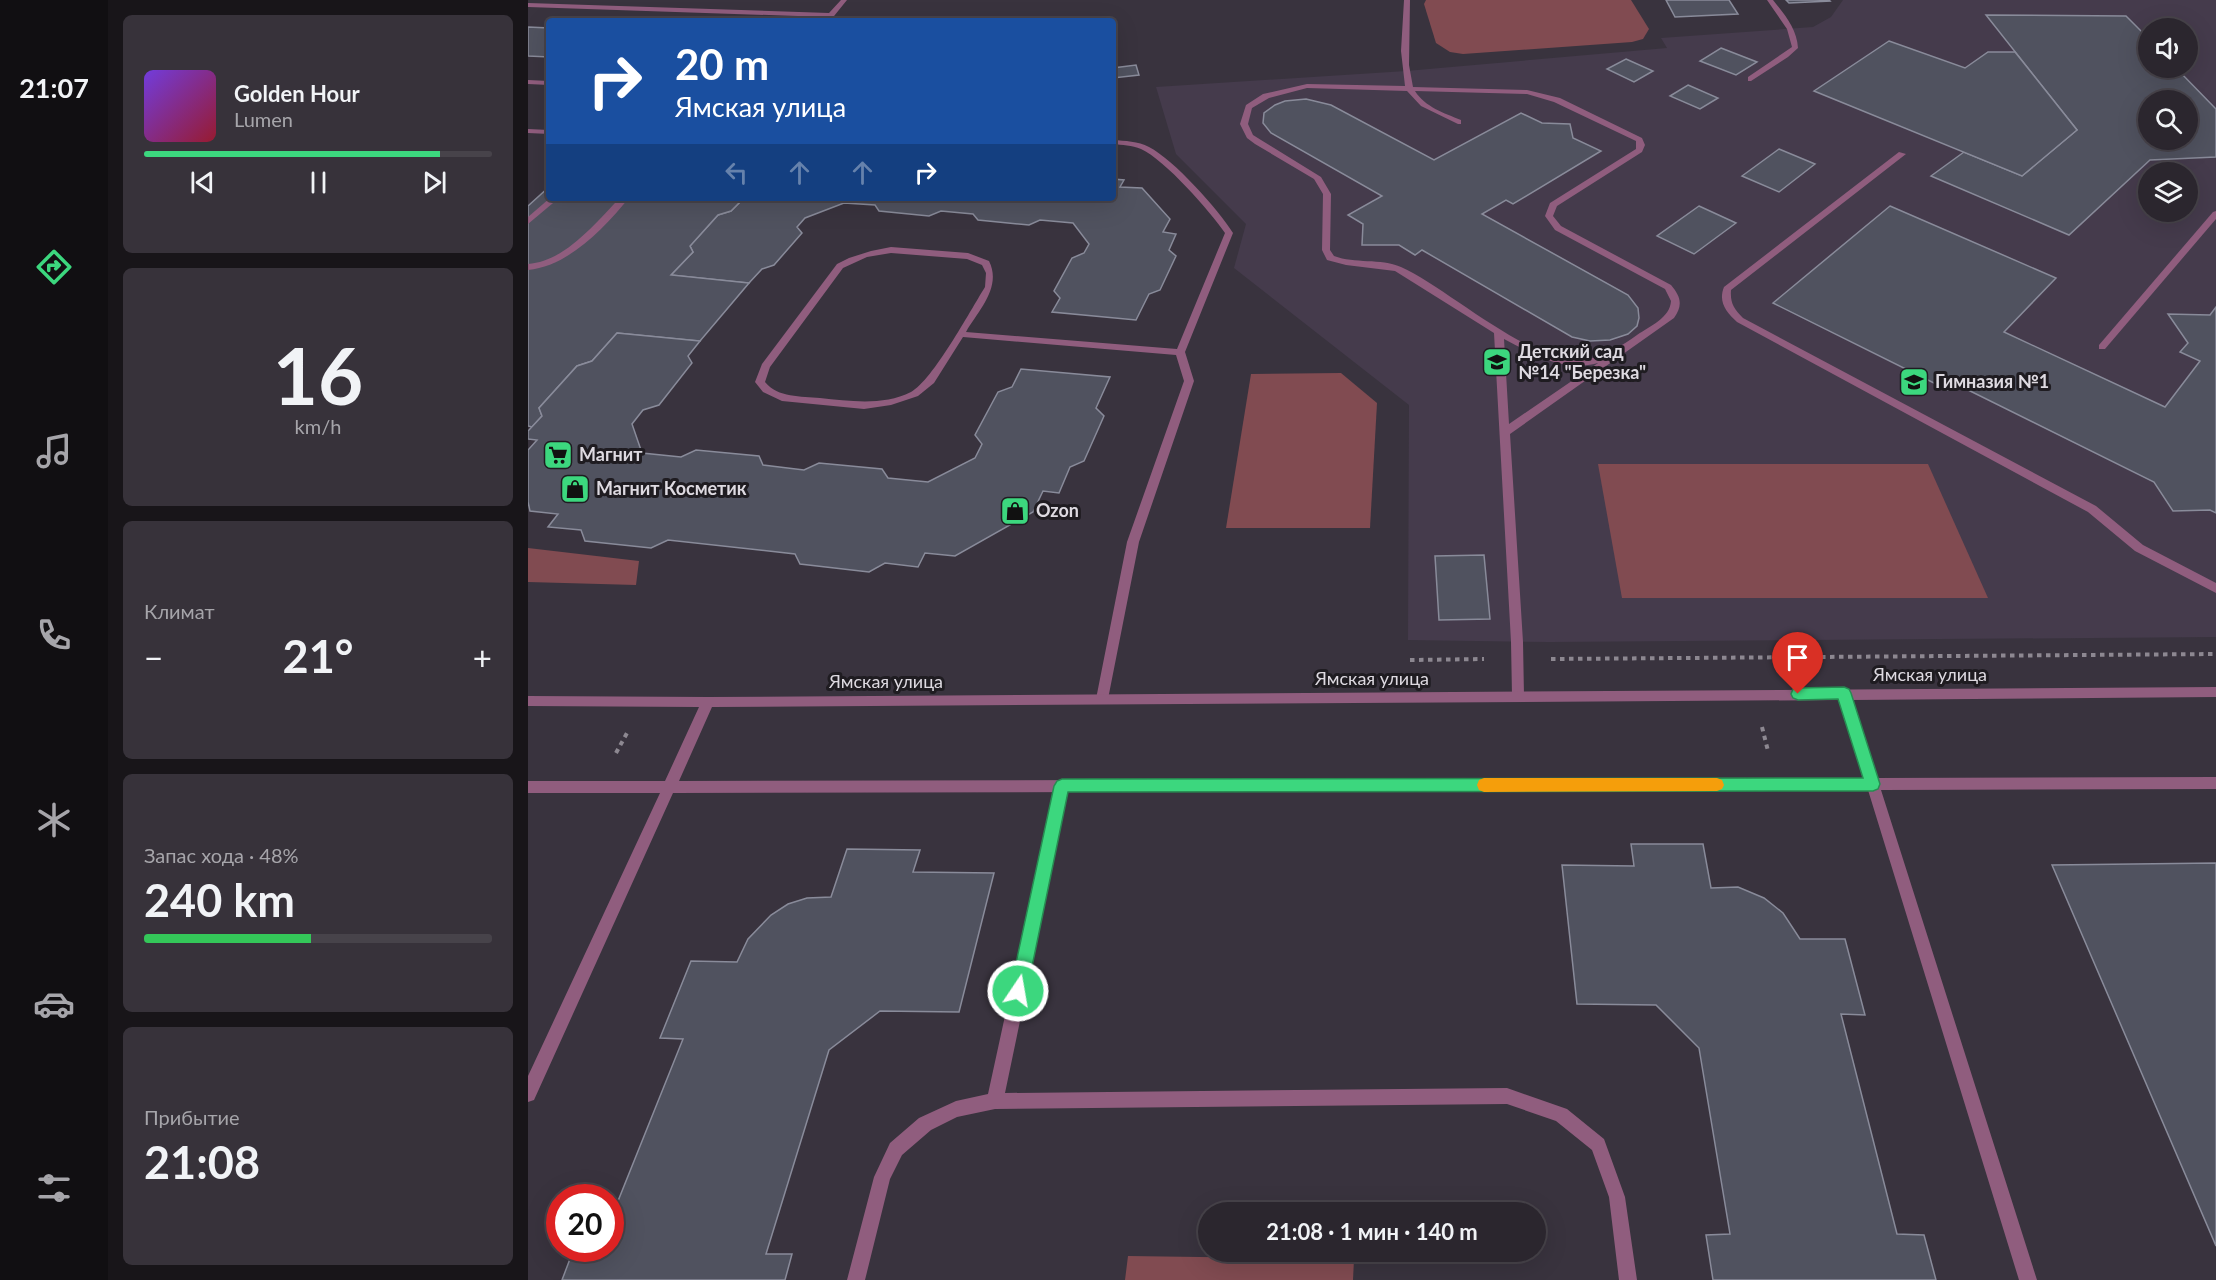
<!DOCTYPE html>
<html lang="ru">
<head>
<meta charset="utf-8">
<style>
	body { margin:0; font-family:Lato,sans-serif; background:#37323a; color:#f1f3f6; height:100vh; display:flex; flex-direction:column; font-size:22px; white-space:nowrap }
	* { box-sizing:border-box; margin:0 }
	p { font-size:20px; color:#a6a5aa }
	.icon { flex:none; width:33px; height:33px; fill:none; stroke:currentColor; stroke-width:2; stroke-linecap:round; stroke-linejoin:round }
	.map { position:relative; flex:1; overflow:hidden }
	.side { display:flex; flex-direction:column; gap:15px; padding:15px; background:#181519; width:420px }
	.side>* { flex:none }
	.top-card { position:absolute; left:18px; top:18px; width:570px; height:183px; border-radius:6px; box-shadow:0 6px 24px #0002,0 0 0 2px #47434a; background:#1a4fa0; color:#fff; overflow:hidden }
	.buttons { position:absolute; left:1610px; top:18px; display:grid; gap:12px }
	.buttons a { display:grid; place-items:center; width:60px; height:60px; border-radius:50%; background:#2b262e; box-shadow:0 6px 24px #0002,0 0 0 2px #47434a; font-size:30px }
	.speed { position:absolute; left:18px; top:1184px; display:flex; gap:12px; font-size:30px; font-weight:700; text-align:center }
	.speed>* { display:grid; place-content:center; width:78px; height:78px; border-radius:50%; background:#2b262e; box-shadow:0 6px 24px #0002,0 0 0 2px #47434a; line-height:1 }
	.speed .limit { border:9px solid #d22; background:#fff; color:#111 }
	.pin { position:absolute; display:grid; place-items:center; width:51px; height:51px; color:#fff; margin:-62px -26px; border-radius:50% 50% 50% 0; rotate:-45deg; box-shadow:0 0 6px #0007 }
	.pin .icon { rotate:45deg }
	.me { position:absolute; width:66px; margin:-33px; rotate:12deg; stroke-linejoin:round; filter:drop-shadow(0 0 4px #0008) }
	.turn { display:flex; align-items:center; gap:21px; height:126px; padding:0 30px; font-size:27px }
	.turn .icon { width:78px; height:78px; stroke-width:2.5 }
	.turn b { display:block; font-size:42px; line-height:51px }
	.lanes { display:flex; align-items:center; height:57px; padding:0 30px; background:#0003; justify-content:center; gap:30px; direction:ltr }
	.lanes .off { opacity:.35 }
	.big { font-size:45px; font-weight:700; line-height:1.1 }
	.side .card { flex:1; display:flex; flex-direction:column; justify-content:center; gap:9px; min-width:0; padding:0 21px; border-radius:9px; background:#37323a }
	.side .dial { align-items:center; gap:0 }
	.dial b { font-size:78px; line-height:1 }
	.song { display:flex; align-items:center; gap:18px }
	.cover { width:72px; height:72px; border-radius:9px; background:linear-gradient(135deg,hsl(260 70% 55%),hsl(350 70% 35%)) }
	.played { height:6px; border-radius:3px; background:linear-gradient(90deg,#3cd77e 85%,#47434a 85%) }
	.keys { display:flex; justify-content:space-around; direction:ltr }
	.heat { display:flex; justify-content:space-between; align-items:center; font-size:33px; direction:ltr }
	.charge { height:9px; border-radius:4px; background:linear-gradient(90deg,#34c759 48%,#47434a 0) }
	.trip { position:absolute; left:670px; top:1202px; width:348px; height:60px; border-radius:30px; background:#2b262e; box-shadow:0 6px 24px #0002,0 0 0 2px #47434a; font-weight:700; line-height:60px; text-align:center }
	main { display:flex; flex:1; min-height:0 }
	.tab-bar { display:flex; flex-direction:column; width:108px; justify-content:space-around; align-items:center; background:#110f12; color:#a6a5aa }
	.tab-bar .icon { width:42px; height:42px }
	.tab-bar .current { color:#3cd77e }
	.tab-bar b { font-size:27px; color:#f1f3f6 }
	.map>svg:first-child { display:block }
	.built { fill:#453b4c; fill-rule:evenodd }
	.green { fill:#814b51 }
	.building { fill:#50525f; stroke:#898b9a; stroke-width:1.5; fill-rule:evenodd }
	.lines { fill:none; stroke-linecap:round; stroke-linejoin:round }
	.path { stroke:#8d8891; stroke-width:4; stroke-dasharray:4.5 4.5; stroke-linecap:butt }
	.lane { fill:#905d7e; fill-rule:evenodd }
	.street { fill:#905d7e; fill-rule:evenodd }
	.route { fill:#3cd77e; stroke:#278c52; stroke-width:1.5 }
	.slow { fill:#f59e0b }
	.labels { text-anchor:middle; stroke-width:6; stroke-linejoin:round; paint-order:stroke }
	.poi-label { font-size:18px; font-weight:bold; fill:#dedae1; stroke:#1f1c21; text-anchor:start }
	.street-label { font-size:18px; fill:#dedae1; stroke:#1f1c21 }
</style>
</head>
<body>
<main>
<nav class="tab-bar">
<b>21:07</b>
<svg class="icon current" aria-label="directions" viewBox="0 0 24 24"><path d="M12 3l9 9-9 9-9-9zM9 14v-3h6M13 9l2 2-2 2"/></svg>
<svg class="icon" aria-label="music" viewBox="0 0 24 24"><path d="M9 18V5l10-2v13"/><circle cx="6" cy="18" r="3"/><circle cx="16" cy="16" r="3"/></svg>
<svg class="icon" aria-label="phone" viewBox="0 0 24 24"><path d="M5 4h4l2 5-3 2q2 4 5 5l2-3 5 2v4C11 20 4 13 5 4z"/></svg>
<svg class="icon" aria-label="climate" viewBox="0 0 24 24"><path d="M12 3v18M4 7l16 10M4 17L20 7"/></svg>
<svg class="icon" aria-label="car" viewBox="0 0 24 24"><path d="M5 17H2v-5l4-1 3-4h7l3 4 3 1v5h-3M9 17h6M6 11h13"/><circle cx="7" cy="17" r="2"/><circle cx="17" cy="17" r="2"/></svg>
<svg class="icon" aria-label="filters" viewBox="0 0 24 24"><path d="M4 7h16M4 17h16"/><circle cx="9" cy="7" r="2"/><circle cx="15" cy="17" r="2"/></svg>
</nav>
<section class="side">
<div class="card">
<div class="song"><i class="cover"></i><div><b>Golden Hour</b><p>Lumen</p></div></div>
<div class="played"></div>
<div class="keys"><svg class="icon" aria-label="previous" viewBox="0 0 24 24"><path d="M18 5L8 12l10 7zM5 5v14"/></svg><svg class="icon" aria-label="pause" viewBox="0 0 24 24"><path d="M8 5v14M16 5v14"/></svg><svg class="icon" aria-label="next" viewBox="0 0 24 24"><path d="M6 5l10 7-10 7zM19 5v14"/></svg></div>
</div>
<div class="card dial"><b>16</b><p>km/h</p></div>
<div class="card"><p>Климат</p>
<div class="heat"><a>−</a><b class="big">21°</b><a>+</a></div>
</div>
<div class="card"><p>Запас хода · 48%</p><b class="big">240 km</b><div class="charge"></div></div>
<div class="card"><p>Прибытие</p><b class="big">21:08</b></div>
</section>
<div class="map">
<svg width="1688" height="1280" viewBox="0 0 1688 1280">
	<rect width="100%" height="100%" fill="#39333e"/>
	<path class="built" d="M 1315,0 L 1688,0 L 1688,637 L 1022,642 L 880,640 L 881,405 L 706,268 L 718,224 L 648,154 L 628,87 L 878,71 L 1139,48 L 1133,38 L 1285,27 L 1303,17 ZM 1620,28 L 1659,28 L 1659,68 L 1620,68 ZM 1620,100 L 1659,100 L 1659,140 L 1620,140 ZM 1620,172 L 1659,172 L 1659,212 L 1620,212 Z"/>
	<g class="green">
		<polygon points="898,0 1103,0 1121,29 1115,39 1104,42 935,54 922,52 908,43 896,4"/>
		<polygon points="813,373 849,403 842,528 698,528 723,374"/>
		<polygon points="1070,464 1400,464 1460,598 1094,598"/>
		<polygon points="0,548 111,561 108,585 0,582"/>
		<polygon points="600,1256 826,1259 825,1280 597,1280"/>
	</g>
	<g class="building">
		<polygon points="1138,0 1201,0 1210,14 1147,17"/>
		<polygon points="1258,0 1301,0 1302,1 1261,3"/>
		<path d="M 1458,15 L 1598,16 L 1620,38 L 1620,68 L 1648,68 L 1688,109 L 1688,157 L 1622,160 L 1541,235 L 1403,176 L 1436,152 L 1494,176 L 1549,130 ZM 1620,100 L 1659,100 L 1659,140 L 1620,140 Z"/>
		<polygon points="0,27 21,28 21,57 0,56"/>
		<polygon points="1361,41 1437,68 1460,52 1487,52 1549,130 1494,176 1286,91"/>
		<polygon points="1193,48 1229,62 1208,75 1172,61"/>
		<polygon points="1098,59 1125,71 1106,82 1079,69"/>
		<polygon points="608,65 611,75 585,78 585,68"/>
		<polygon points="1160,85 1190,98 1172,109 1142,96"/>
		<polygon points="778,99 803,105 906,160 993,113 1014,123 1042,124 1045,138 1073,151 985,204 978,200 954,214 1100,295 1110,308 1111,318 1109,326 1100,334 1082,340 1062,341 1044,337 894,250 887,255 871,245 834,245 835,224 820,215 854,196 743,133 735,123 736,113 747,105 757,101"/>
		<polygon points="1251,149 1287,164 1251,192 1214,176"/>
		<polygon points="585,179 596,180 592,187 614,188 642,219 635,232 648,234 641,250 648,256 632,290 621,294 608,320 524,312 532,298 526,291 544,258 556,253 561,244 545,223 512,220 501,225 450,220 445,214 413,211 401,216 351,211 347,205 316,203 277,218 269,227 274,233 246,265 234,269 221,283 143,275 165,252 162,246 190,215 203,211 216,198 585,198"/>
		<polygon points="21,187 21,198 216,198 203,211 190,215 162,246 165,252 143,275 221,283 172,341 89,333 64,361 49,366 11,408 14,416 4,427 0,426 0,206"/>
		<polygon points="1171,206 1208,223 1166,254 1129,236"/>
		<polygon points="1362,206 1528,278 1476,332 1637,407 1672,361 1652,352 1660,343 1640,314 1682,315 1688,307 1688,513 1682,510 1645,511 1626,482 1426,383 1420,390 1245,303"/>
		<polygon points="89,333 172,341 160,356 164,363 131,405 115,410 104,424 114,453 153,457 168,450 231,456 235,465 276,470 291,463 354,469 360,478 400,482 447,458 454,444 447,435 470,392 484,387 493,369 582,377 568,408 576,416 556,461 542,467 531,493 515,491 505,512 427,556 397,553 390,567 357,563 341,572 272,564 267,554 140,540 123,548 57,541 53,530 20,527 30,514 2,511 0,502 0,450 9,440 0,439 0,431 14,416 11,408 49,366 64,361"/>
		<polygon points="956,555 962,619 911,620 907,556"/>
		<polygon points="1103,844 1175,844 1183,888 1210,887 1236,898 1255,913 1272,939 1317,939 1337,1015 1313,1014 1369,1234 1396,1235 1408,1280 1185,1280 1178,1235 1202,1234 1171,1048 1128,1005 1049,1004 1034,865 1106,866"/>
		<polygon points="319,849 392,850 385,872 466,873 431,1012 352,1011 301,1050 238,1254 264,1254 257,1280 34,1280 45,1251 71,1251 72,1248 82,1248 82,1221 155,1039 132,1038 163,961 209,962 220,939 243,915 260,904 279,898 303,897"/>
		<polygon points="1688,863 1688,1246 1524,865"/>
	</g>
	<g class="lines">
		<g class="path">
			<polyline points="1023,659 1688,654"/>
			<polyline points="882,660 956,659"/>
			<polyline points="1234,727 1240,751"/>
			<polyline points="88,753 99,733"/>
		</g>
		<g class="lane">
			<polygon points="313,0 319,0 302,21 296,21 298,17 0,7 0,3 301,13"/>
			<path d="M 876,0 L 882,0 L 881,65 L 885,87 L 999,90 L 1032,98 L 1114,138 L 1117,145 L 1114,152 L 1029,206 L 1025,216 L 1033,226 L 1143,285 C 1153,297 1155,305 1146,318 L 982,434 L 995,642 L 996,696 L 994,700 L 990,701 L 986,700 L 984,696 L 983,642 L 966,333 L 867,271 L 818,265 L 799,260 L 794,250 L 795,194 L 786,179 L 727,144 L 719,138 L 712,124 L 718,105 L 735,94 L 779,84 L 877,86 L 873,51 ZM 779,88 L 879,91 L 893,106 L 930,124 L 933,124 L 933,120 C 916,113 897,107 887,91 L 999,94 L 1026,102 L 1108,141 L 1108,149 L 1022,203 L 1017,216 L 1027,230 L 1137,289 L 1143,301 C 1142,318 1122,326 1109,335 C 1094,346 1079,355 1060,359 C 1007,369 922,289 873,267 C 852,258 827,264 806,256 L 802,250 L 803,194 L 793,177 L 733,140 L 725,135 L 720,124 L 724,108 L 741,98 ZM 976,339 C 1005,354 1036,373 1070,363 L 981,424 Z"/>
			<path d="M 1239,0 L 1245,0 C 1257,15 1269,29 1270,48 L 1260,57 L 1223,81 L 1220,81 L 1220,77 L 1264,47 L 1259,29 Z"/>
			<polygon points="0,80 21,81 21,85 0,84"/>
			<polygon points="0,129 21,130 21,134 0,133"/>
			<path d="M 585,140 C 597,141 610,141 621,147 C 646,160 690,209 705,233 L 657,352 L 666,381 L 611,542 L 580,699 L 578,703 L 574,704 L 570,703 L 568,699 L 599,542 L 656,381 L 648,355 L 435,337 L 406,383 L 390,396 L 363,405 L 336,409 L 254,401 L 235,392 L 227,382 L 234,364 L 309,264 L 321,258 L 343,251 L 363,247 L 440,253 L 461,261 C 474,287 451,310 438,332 L 649,349 L 697,233 C 682,211 637,160 613,149 C 604,145 594,145 585,144 ZM 363,253 L 439,259 L 454,265 L 458,273 L 457,287 C 442,311 405,380 383,392 C 355,406 322,401 292,398 C 273,396 250,398 237,382 L 242,367 L 315,268 L 339,257 Z"/>
			<path d="M 1371,152 L 1378,154 L 1203,290 C 1202,303 1206,309 1215,318 L 1568,506 L 1615,545 L 1688,583 L 1688,593 L 1607,551 L 1560,512 L 1209,322 C 1198,312 1190,302 1196,287 Z"/>
			<polygon points="22,198 31,198 0,224 0,217"/>
			<path d="M 92,198 L 101,198 C 76,228 41,266 0,270 L 0,264 C 38,261 67,223 92,198 Z"/>
			<polygon points="1688,211 1688,219 1577,349 1571,349 1571,345 1685,212"/>
			<polygon points="534,780 539,782 541,786 477,1093 979,1088 1039,1109 1076,1139 1097,1197 1109,1280 1091,1280 1081,1197 1064,1150 1028,1121 979,1104 467,1109 429,1117 403,1130 374,1155 362,1179 337,1280 319,1280 346,1177 362,1143 391,1118 428,1101 460,1094 527,786 529,782"/>
		</g>
		<path class="street" d="M 1688,687 L 1688,697 L 1324,700 L 1349,778 L 1688,777 L 1688,789 L 1353,790 L 1509,1280 L 1491,1280 L 1340,790 L 145,793 L 6,1100 L 0,1102 L 0,1076 L 132,793 L 0,793 L 0,781 L 137,781 L 171,707 L 0,706 L 0,696 L 180,697 ZM 1312,700 L 1336,778 L 151,781 L 184,707 Z"/>
	</g>
	<polygon class="route" points="1316,687 1321,689 1323,693 1352,784 1350,789 1345,791 540,792 499,991 496,997 490,1000 484,997 482,991 526,786 529,781 534,779 1335,778 1310,699 1270,700 1265,698 1263,694 1265,689 1270,688"/>
	<polygon class="slow" points="956,778 1189,778 1194,780 1196,785 1194,789 1189,791 956,792 951,790 949,785 951,780"/>
	<defs>
		<g id="school-square" transform="scale(1.5)"><rect x="-9" y="-9" width="18" height="18" rx="4" fill="#3cd77e" stroke="#1f1c21"/><path d="M0-5L7-2L0 1L-7-2ZM-4 1L0 2.5L4 1V4Q0 6-4 4Z" fill="#111"/></g>
		<g id="supermarket-square" transform="scale(1.5)"><rect x="-9" y="-9" width="18" height="18" rx="4" fill="#3cd77e" stroke="#1f1c21"/><path d="M-6-5.5h2.5l.6 2H6L4.5 2H-2.5L-4.4-4H-6ZM-1.5 3.2a1.3 1.3 0 1 0 .1 0ZM3 3.2a1.3 1.3 0 1 0 .1 0Z" fill="#111"/></g>
		<g id="shop-square" transform="scale(1.5)"><rect x="-9" y="-9" width="18" height="18" rx="4" fill="#3cd77e" stroke="#1f1c21"/><path d="M-5-2.5h2.3a2.7 3.5 0 0 1 5.4 0H5L5.5 6h-11ZM-1.5-2.5h3a1.5 2.3 0 0 0-3 0Z" fill="#111"/></g>
	</defs>
	<g fill-rule="evenodd">
		<use href="#school-square" x="969" y="362"/>
		<use href="#school-square" x="1386" y="382"/>
		<use href="#supermarket-square" x="30" y="455"/>
		<use href="#shop-square" x="47" y="489"/>
		<use href="#shop-square" x="487" y="511"/>
	</g>
	<g class="labels">
		<g class="poi-label">
			<text x="990" y="358">Детский сад<tspan x="990" dy="21">№14 "Березка"</tspan></text>
			<text x="1407" y="388">Гимназия №1</text>
			<text x="51" y="461">Магнит</text>
			<text x="68" y="495">Магнит Косметик</text>
			<text x="508" y="517">Ozon</text>
		</g>
		<g class="street-label">
			<text x="1402" y="681">Ямская улица</text>
			<text x="844" y="685">Ямская улица</text>
			<text x="358" y="688">Ямская улица</text>
		</g>
	</g>
</svg>
<div class="buttons">
<a><svg class="icon" aria-label="sound" viewBox="0 0 24 24"><path d="M4 9h4l5-4v14l-5-4H4zM17 9q2 3 0 6"/></svg></a>
<a><svg class="icon" aria-label="search" viewBox="0 0 24 24"><circle cx="10" cy="10" r="6"/><path d="M15 15l6 6"/></svg></a>
<a><svg class="icon" aria-label="layers" viewBox="0 0 24 24"><path d="M12 4l9 5-9 5-9-5zM3 14l9 5 9-5"/></svg></a>
</div>
<div class="speed"><div class="limit">20</div></div>
<div class="pin" style="left:1270px;top:694px;background:#d93025"><svg class="icon" aria-label="arrive" viewBox="0 0 24 24"><path d="M6 21V4h12l-3 4 3 4H6"/></svg></div>
<svg class="me" style="left:490px;top:991px" viewBox="-20 -20 40 40"><circle r="17" fill="#3cd77e" stroke="#fff" stroke-width="3"/><path d="M0-11L8 9 0 5-8 9z" fill="#fff"/></svg>
<div class="trip">21:08 · 1 мин · 140 m</div>
<div class="top-card">
<div class="turn"><svg class="icon" aria-label="right" viewBox="0 0 24 24"><path d="M7 20v-9h11M14 6l5 5-5 5"/></svg><div><b>20 m</b>Ямская улица</div></div>
<div class="lanes"><svg class="icon off" aria-label="left" viewBox="0 0 24 24"><path d="M17 20v-9H6M10 6l-5 5 5 5"/></svg><svg class="icon off" aria-label="ahead" viewBox="0 0 24 24"><path d="M12 20V5M6 11l6-6 6 6"/></svg><svg class="icon off" aria-label="ahead" viewBox="0 0 24 24"><path d="M12 20V5M6 11l6-6 6 6"/></svg><svg class="icon" aria-label="right" viewBox="0 0 24 24"><path d="M7 20v-9h11M14 6l5 5-5 5"/></svg></div>
</div>
</div>
</main>
</body>
</html>
